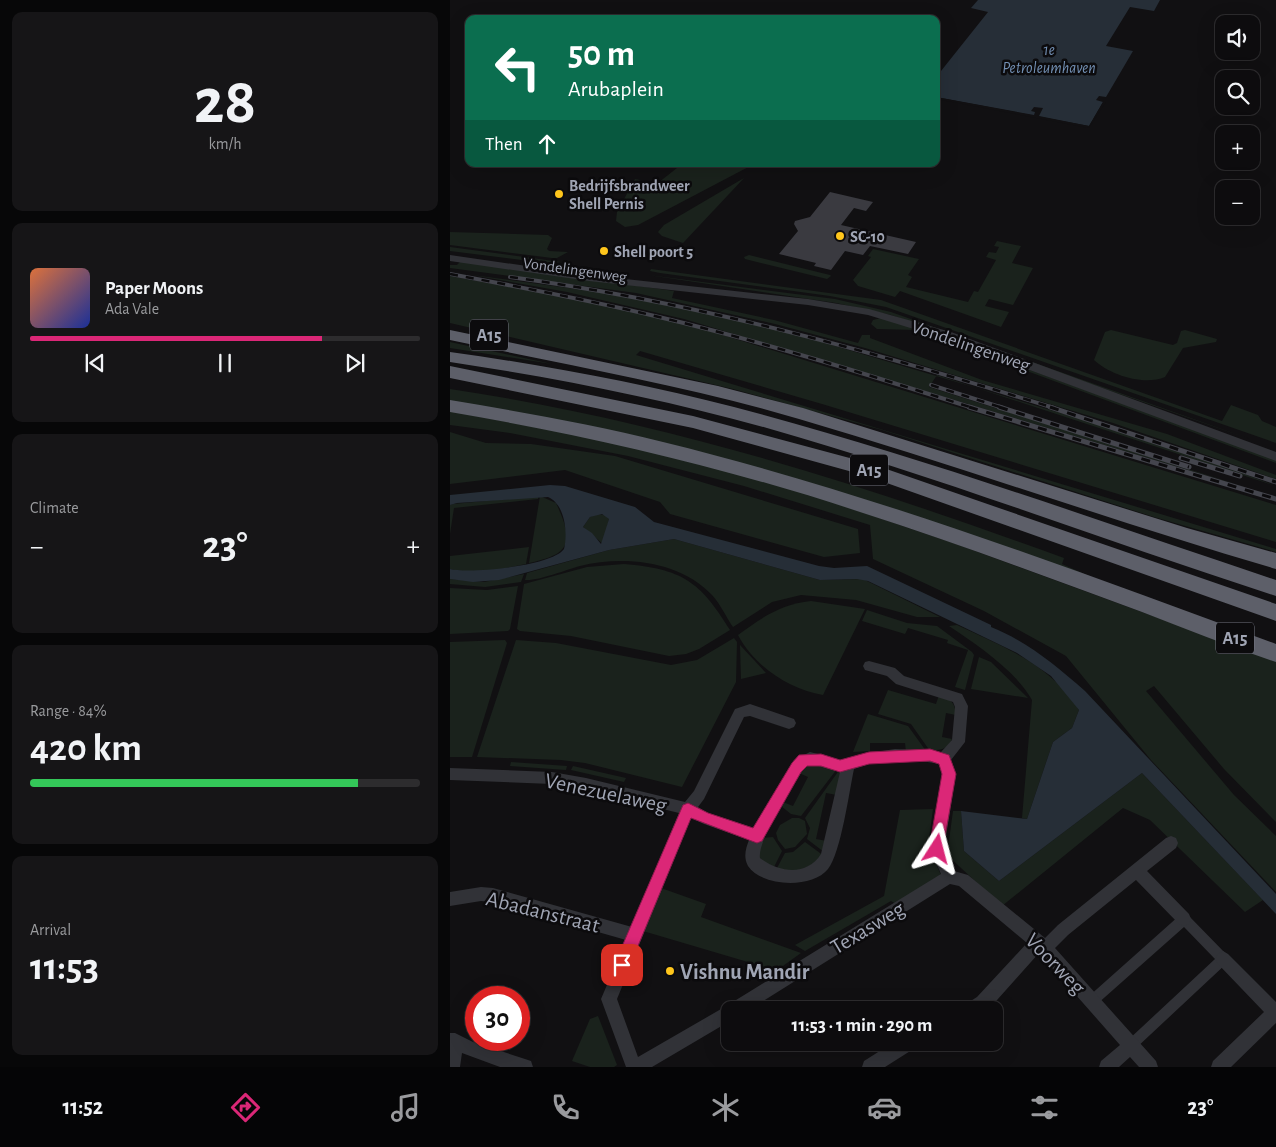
<!DOCTYPE html>
<html lang="en">
<head>
<meta charset="utf-8">
<style>
	body { margin:0; font-family:"Alegreya Sans",sans-serif; background:#161517; color:#f1f3f6; height:100vh; display:flex; flex-direction:column; font-size:19px; white-space:nowrap }
	* { box-sizing:border-box; margin:0 }
	p { font-size:16px; color:#9a9b9e }
	.icon { flex:none; width:28px; height:28px; fill:none; stroke:currentColor; stroke-width:2; stroke-linecap:round; stroke-linejoin:round }
	.map { position:relative; flex:1; overflow:hidden }
	.drawer { display:flex; flex-direction:column; gap:12px; padding:12px; background:#070708; width:450px }
	.drawer>* { flex:none }
	.banner { position:absolute; left:15px; top:15px; width:475px; height:152px; border-radius:10px; box-shadow:0 5px 20px #0002,0 0 0 1px #2d2c2e; background:#0b6e4f; color:#fff; overflow:hidden }
	.tools { position:absolute; left:765px; top:15px; display:grid; gap:10px }
	.tools a { display:grid; place-items:center; width:45px; height:45px; border-radius:10px; background:#0d0c0e; box-shadow:0 5px 20px #0002,0 0 0 1px #2d2c2e; font-size:25px }
	.speed { position:absolute; left:15px; top:986px; display:flex; gap:10px; font-size:25px; font-weight:700; text-align:center }
	.speed>* { display:grid; place-content:center; width:65px; height:65px; border-radius:50%; background:#0d0c0e; box-shadow:0 5px 20px #0002,0 0 0 1px #2d2c2e; line-height:1 }
	.speed .limit { border:8px solid #d22; background:#fff; color:#111 }
	.pin { position:absolute; display:grid; place-items:center; width:42px; height:42px; color:#fff; margin:-21px; border-radius:10px; box-shadow:0 2px 8px #0006 }
	.me { position:absolute; width:55px; margin:-28px; rotate:9deg; stroke-linejoin:round; filter:drop-shadow(0 0 4px #0008) }
	.turn { display:flex; align-items:center; gap:18px; height:105px; padding:0 20px; font-size:22px }
	.turn .icon { width:65px; height:65px; stroke-width:2.5 }
	.turn b { display:block; font-size:35px; line-height:42px }
	.then { display:flex; align-items:center; height:48px; padding:0 20px; background:#0003; gap:10px; font-size:19px }
	.big { font-size:38px; font-weight:600; line-height:1.1 }
	.drawer .card { flex:1; display:flex; flex-direction:column; justify-content:center; gap:8px; min-width:0; padding:0 18px; border-radius:10px; background:#161517 }
	.drawer .dial { align-items:center; gap:0 }
	.dial b { font-size:65px; line-height:1 }
	.song { display:flex; align-items:center; gap:15px }
	.cover { width:60px; height:60px; border-radius:8px; background:linear-gradient(135deg,hsl(20 70% 55%),hsl(230 70% 35%)) }
	.played { height:5px; border-radius:2px; background:linear-gradient(90deg,#db2777 75%,#2d2c2e 75%) }
	.keys { display:flex; justify-content:space-around; direction:ltr }
	.heat { display:flex; justify-content:space-between; align-items:center; font-size:28px; direction:ltr }
	.charge { height:8px; border-radius:4px; background:linear-gradient(90deg,#34c759 84%,#2d2c2e 0) }
	.trip { position:absolute; left:271px; top:1001px; width:282px; height:50px; border-radius:10px; background:#0d0c0e; box-shadow:0 5px 20px #0002,0 0 0 1px #2d2c2e; font-weight:600; line-height:50px; text-align:center }
	.tab-bar { display:flex; height:80px; justify-content:space-around; align-items:center; background:#050506; color:#9a9b9e }
	.tab-bar .icon { width:35px; height:35px }
	.tab-bar .active { color:#db2777 }
	.tab-bar b { font-size:22px; color:#f1f3f6 }
	main { display:flex; flex:1; min-height:0 }
	.map>svg:first-child { display:block }
	.green { fill:#1a221c }
	.water { fill:#262e37; fill-rule:evenodd }
	.pier { fill:#111012 }
	.building { fill:#3a3a40 }
	.lines { fill:none; stroke-linecap:round; stroke-linejoin:round }
	.pedestrian { fill:#313237; fill-rule:evenodd }
	.minor { fill:#313237; fill-rule:evenodd }
	.tertiary { fill:#313237; fill-rule:evenodd }
	.motorway { fill:#5d5f69; fill-rule:evenodd }
	.rail-far1-casing { stroke:#44454d; stroke-width:4 }
	.rail-casing { stroke:#44454d; stroke-width:5 }
	.rail-far1 { stroke:#0c0b0d; stroke-width:2.5; stroke-dasharray:8; stroke-linecap:butt }
	.rail { stroke:#0c0b0d; stroke-width:3; stroke-dasharray:9; stroke-linecap:butt }
	.route { fill:#db2777; stroke:#8e194d }
	.poi-dot { fill:#ffc61c; stroke:#0c0b0d; stroke-width:2 }
	.labels { text-anchor:middle; stroke-width:5; stroke-linejoin:round; paint-order:stroke }
	.far-water-label { font-size:16px; font-style:italic; fill:#7390b4; stroke:#0c0b0d }
	.far-poi-label { font-size:16px; font-weight:bold; fill:#a0a5b4; stroke:#0c0b0d; text-anchor:start }
	.far-street-label { font-size:16px; fill:#a0a5b4; stroke:#0c0b0d }
	.shield { fill:#0c0b0d; stroke:#747782; stroke-width:1 }
	.shield-label { font-size:18px; font-weight:bold; fill:#a0a5b4 }
	.street-label { font-size:19px; fill:#a0a5b4; stroke:#0c0b0d }
	.near-street-label { font-size:22px; fill:#a0a5b4; stroke:#0c0b0d }
	.near-poi-label { font-size:22px; font-weight:bold; fill:#a0a5b4; stroke:#0c0b0d; text-anchor:start }
</style>
</head>
<body>
<main>
<section class="drawer">
<div class="card dial"><b>28</b><p>km/h</p></div>
<div class="card">
<div class="song"><i class="cover"></i><div><b>Paper Moons</b><p>Ada Vale</p></div></div>
<div class="played"></div>
<div class="keys"><svg class="icon" aria-label="previous" viewBox="0 0 24 24"><path d="M18 5L8 12l10 7zM5 5v14"/></svg><svg class="icon" aria-label="pause" viewBox="0 0 24 24"><path d="M8 5v14M16 5v14"/></svg><svg class="icon" aria-label="next" viewBox="0 0 24 24"><path d="M6 5l10 7-10 7zM19 5v14"/></svg></div>
</div>
<div class="card"><p>Climate</p>
<div class="heat"><a>−</a><b class="big">23°</b><a>+</a></div>
</div>
<div class="card"><p>Range · 84%</p><b class="big">420 km</b><div class="charge"></div></div>
<div class="card"><p>Arrival</p><b class="big">11:53</b></div>
</section>
<div class="map">
<svg width="826" height="1067" viewBox="0 0 826 1067">
	<rect width="100%" height="100%" fill="#111012"/>
	<g class="green">
		<polygon points="224,164 304,164 188,225 175,227 166,221 167,212 185,179 190,180 182,187 186,188 183,190 194,194 227,168 222,166"/>
		<polygon points="294,178 233,243 212,236 208,232 214,225"/>
		<polygon points="0,232 98,235 102,238 97,249 99,251 118,252 107,258 102,258 0,245"/>
		<polygon points="547,241 571,246 562,263 583,268 563,305 539,299 535,306 559,312 551,327 450,291 445,297 408,286 403,280 421,257 418,256 423,249 469,259 458,275 462,277 456,287 518,302 524,291 528,292 546,260 536,257 539,252 546,253 549,247 544,246"/>
		<polygon points="0,247 111,262 96,263 0,251"/>
		<polygon points="299,255 380,275 381,276 377,279 295,259 294,257"/>
		<polygon points="11,261 224,291 222,298 324,320 408,343 412,335 420,335 420,338 532,380 717,434 826,475 826,479 663,423 415,348 325,324 186,293 0,268 0,265 7,265"/>
		<polygon points="201,269 431,300 772,421 781,405 808,415 812,421 826,427 826,443 436,307 380,296 210,273 200,271"/>
		<polygon points="22,275 178,296 311,324 722,446 826,486 487,375 479,387 798,488 234,319 117,292"/>
		<polygon points="198,275 385,299 441,312 800,439 441,315 386,303"/>
		<polygon points="0,276 143,302 253,329 826,505 826,542 372,404 190,351 186,355 826,549 826,552 704,517 432,430 283,389 0,323"/>
		<polygon points="431,318 461,327 826,459 826,463 466,330 427,329 421,324 423,320"/>
		<path d="M 661,330 L 723,345 L 727,343 L 731,331 L 735,330 L 767,339 L 766,342 L 733,348 L 715,377 C 694,386 660,375 644,360 L 655,332 Z"/>
		<polygon points="0,342 102,364 0,348"/>
		<path d="M 0,389 C 211,420 414,485 614,558 L 612,564 L 657,584 L 452,514 L 0,403 Z"/>
		<polygon points="0,411 162,442 335,486 506,544 826,661 826,822 774,769 704,686 696,691 784,795 826,836 826,892 701,760 616,656 534,611 423,559 420,525 294,486 178,456 60,433 0,425"/>
		<polygon points="0,432 36,443 81,444 165,456 408,529 410,553 374,557 220,514 210,502 115,470 0,484"/>
		<polygon points="88,496 88,499 4,508 0,534 0,505 3,504"/>
		<path d="M 90,496 L 106,503 C 124,542 122,554 79,563 Z"/>
		<polygon points="147,514 155,515 159,519 153,544 133,527 140,517"/>
		<path d="M 224,539 L 370,580 L 413,579 L 490,617 L 467,617 L 406,600 L 351,595 L 322,602 L 283,627 C 276,617 271,605 262,595 C 230,561 174,555 130,566 C 115,570 89,581 75,580 L 77,573 L 159,550 Z"/>
		<path d="M 79,547 L 76,564 C 53,569 23,575 0,569 L 0,556 Z"/>
		<path d="M 174,564 C 232,569 250,581 280,630 L 249,649 L 236,654 L 219,656 L 121,636 L 70,631 L 67,629 L 74,584 L 137,567 Z"/>
		<polygon points="74,574 71,582 35,587 0,584 0,579 34,582"/>
		<polygon points="68,586 60,629 58,631 0,634 0,588 37,590"/>
		<path d="M 361,601 L 415,609 L 373,695 C 339,689 304,666 288,635 C 311,618 331,604 361,601 Z"/>
		<polygon points="417,610 457,623 487,626 522,652 524,655 515,690 505,687 518,650 497,643 498,640 458,628 455,634 412,621"/>
		<path d="M 507,625 C 552,646 602,665 629,710 L 622,728 L 603,742 L 577,819 L 572,818 L 582,700 C 566,671 526,644 499,626 Z"/>
		<polygon points="284,638 287,642 286,682 232,787 135,763 111,760 27,757 66,640 106,643 221,665 247,660"/>
		<polygon points="55,640 57,643 22,757 0,757 0,642"/>
		<polygon points="290,645 316,673 291,679"/>
		<polygon points="529,657 541,662 578,698 521,689"/>
		<path d="M 438,690 L 486,704 L 489,695 C 501,700 505,702 506,715 L 496,713 L 492,737 L 502,739 C 499,749 490,750 480,751 L 461,724 L 428,714 Z"/>
		<polygon points="418,714 458,726 476,751 456,752 455,743 420,743 420,751 403,752"/>
		<polygon points="61,762 117,766 116,770 60,766"/>
		<polygon points="359,763 387,769 351,816 341,814 331,806 333,802 343,806 358,777 349,773"/>
		<polygon points="123,766 176,778 174,782 121,770"/>
		<polygon points="390,769 393,770 387,795 376,793 366,839 377,841 374,852 357,839 360,828 355,818"/>
		<polygon points="692,773 813,900 795,912 700,820 673,808 552,906 497,855 503,811 511,811 514,851 549,881"/>
		<polygon points="483,809 478,846 491,875 446,904 441,901 355,951 345,945 434,896 450,810"/>
		<polygon points="342,818 349,818 355,821 357,834 345,847 335,849 328,840 326,833 330,825"/>
		<polygon points="323,837 332,851 324,867 312,861 309,856 312,838"/>
		<polygon points="355,842 374,856 372,861 344,872 327,868 335,853 343,852"/>
		<polygon points="211,888 256,904 251,917 351,953 316,978 308,965 193,931"/>
		<polygon points="148,1016 167,1065 164,1067 140,1067 122,1061 140,1019"/>
	</g>
	<g class="water">
		<polygon points="528,0 710,0 704,11 680,7 656,46 683,51 656,97 649,96 646,100 653,102 639,126 486,97 486,70 491,71 538,12 521,8"/>
		<path d="M 100,485 L 115,486 L 185,507 L 204,522 L 369,566 L 384,568 L 417,566 L 541,625 L 541,627 C 578,642 605,665 635,691 L 826,894 L 826,914 L 692,773 L 549,881 L 514,851 L 511,811 L 577,819 L 603,742 L 622,728 L 629,710 L 601,676 L 567,653 L 418,581 L 407,579 L 370,580 L 224,539 L 159,550 L 49,580 L 23,582 L 0,579 L 0,569 C 20,574 102,566 114,549 C 118,533 115,504 98,497 L 7,503 L 0,505 L 0,495 ZM 152,514 L 159,519 L 151,544 L 142,533 L 133,527 L 140,517 Z"/>
	</g>
	<polygon class="pier" points="486,97 584,115 585,112 581,111 584,107 593,108 589,116 639,126 653,102 656,102 639,128 486,99"/>
	<polygon class="building" points="380,192 423,202 416,211 404,208 391,225 466,242 458,254 420,246 413,255 395,251 381,270 364,266 366,263 329,254 348,231 344,224 345,221 360,217"/>
	<g class="lines">
		<polygon class="pedestrian" points="734,913 738,915 777,955 779,959 777,963 685,1049 681,1051 677,1049 675,1045 677,1041 765,959 734,927 646,1005 642,1007 638,1005 636,1001 638,997 730,915"/>
		<g class="minor">
			<path d="M 419,661 L 445,668 L 454,676 L 512,694 L 518,706 L 515,742 L 501,760 L 506,774 L 494,849 L 504,871 L 518,875 L 595,938 L 608,925 L 716,838 L 721,836 L 726,838 L 728,843 L 726,848 L 697,871 L 739,914 L 741,919 L 739,924 L 734,926 L 729,924 L 686,880 L 618,935 L 605,948 L 706,1061 L 708,1067 L 689,1067 L 680,1057 L 669,1067 L 649,1067 L 651,1061 L 670,1045 L 589,953 L 539,1009 L 514,1010 L 516,1004 L 527,997 L 577,943 L 509,886 L 500,884 L 299,1010 L 280,1010 L 280,1021 L 202,1067 L 176,1067 L 151,999 L 176,940 L 43,902 L 31,901 L 0,906 L 0,892 L 31,887 L 43,888 L 182,927 L 229,813 L 136,790 L 102,784 L 0,780 L 0,768 L 102,772 L 136,778 L 235,802 L 244,791 L 285,709 L 300,704 L 344,719 L 346,723 L 344,727 L 339,729 L 300,716 L 294,717 L 254,799 L 248,807 L 258,813 L 304,828 L 344,760 L 360,752 L 391,760 L 419,753 L 445,749 L 472,750 L 491,752 L 502,740 L 505,707 L 503,702 L 446,684 L 437,676 L 415,670 L 413,666 L 415,662 ZM 445,761 L 472,761 L 489,764 L 492,774 L 480,849 L 491,874 L 278,1005 L 188,1057 L 167,999 L 241,818 L 254,824 L 299,840 C 296,848 293,857 298,866 C 312,887 362,889 378,869 C 391,853 399,792 404,769 L 419,764 ZM 361,764 L 390,772 L 371,854 C 357,876 330,873 310,858 C 307,840 343,787 354,768 Z"/>
			<polygon points="773,951 778,954 826,1002 826,1023 781,1067 761,1067 763,1061 814,1012 768,964 765,959 768,954"/>
			<polygon points="0,1033 5,1033 23,1042 75,1059 81,1061 83,1067 50,1067 12,1053 10,1067 0,1067"/>
			<polygon points="444,1042 467,1042 465,1048 435,1067 412,1067 414,1061"/>
		</g>
		<polygon class="tertiary" points="0,255 139,275 358,299 419,309 501,332 826,452 826,461 493,338 418,315 358,305 139,281 0,261"/>
		<g class="motorway">
			<path d="M 0,330 L 268,386 L 353,408 L 737,528 L 826,553 L 826,569 C 666,522 509,466 349,419 C 235,385 116,365 0,340 Z"/>
			<path d="M 0,352 C 95,365 190,383 284,407 C 467,455 646,520 826,580 L 826,596 C 656,541 489,477 317,428 C 213,399 107,378 0,362 Z"/>
			<polygon points="0,366 243,416 422,464 826,604 826,621 417,476 243,428 0,378"/>
			<path d="M 0,400 C 71,412 142,424 213,442 C 422,493 624,570 826,644 L 826,662 C 781,647 736,629 692,612 C 599,578 507,543 413,513 C 278,468 140,436 0,412 Z"/>
		</g>
		<g class="rail-far1-casing">
			<g id="rail-far1">
				<path d="M 0,274 C 70,287 139,300 209,317 C 314,342 419,375 523,408"/>
				<path d="M 60,277 C 246,302 425,352 604,408"/>
				<polyline points="481,385 553,408"/>
			</g>
		</g>
		<g class="rail-casing">
			<g id="rail">
				<polyline points="519,407 826,499"/>
				<polyline points="549,407 739,467"/>
				<polyline points="600,407 826,482"/>
				<polyline points="731,458 790,476"/>
			</g>
		</g>
		<use href="#rail-far1" class="rail-far1"/>
		<use href="#rail" class="rail"/>
	</g>
	<polygon class="route" points="480,749 499,755 506,774 492,854 487,856 482,854 479,849 492,774 489,764 480,761 419,764 390,772 371,766 357,766 351,772 312,841 307,843 241,818 178,970 172,973 167,970 164,965 233,805 238,803 258,813 303,828 342,763 349,755 371,754 390,760 419,752"/>
	<g class="poi-dot">
		<circle cx="109" cy="194" r="5"/>
		<circle cx="390" cy="236" r="5"/>
		<circle cx="154" cy="251" r="5"/>
		<circle cx="220" cy="971" r="5"/>
	</g>
	<g class="labels">
		<g class="far-water-label">
			<text x="599" y="55">1e<tspan x="599" dy="18">Petroleumhaven</tspan></text>
		</g>
		<g class="far-poi-label">
			<text x="119" y="191">Bedrijfsbrandweer<tspan x="119" dy="18">Shell Pernis</tspan></text>
			<text x="400" y="242">SC-10</text>
			<text x="164" y="257">Shell poort 5</text>
		</g>
		<g class="far-street-label">
			<text transform="translate(125 269) rotate(8)" y="6">Vondelingenweg</text>
		</g>
		<g class="shield">
			<rect x="20" y="319.5" width="38" height="31" rx="4"/>
			<rect x="400" y="454.5" width="38" height="31" rx="4"/>
			<rect x="766" y="622.5" width="38" height="31" rx="4"/>
		</g>
		<g class="shield-label">
			<text x="39" y="341">A15</text>
			<text x="419" y="476">A15</text>
			<text x="785" y="644">A15</text>
		</g>
		<g class="street-label">
			<text transform="translate(521 345) rotate(19)" y="7">Vondelingenweg</text>
		</g>
		<g class="near-street-label">
			<text transform="translate(156 792) rotate(12)" y="8">Venezuelaweg</text>
			<text transform="translate(93 911) rotate(14)" y="8">Abadanstraat</text>
			<text transform="translate(417 927) rotate(-31)" y="8">Texasweg</text>
			<text transform="translate(606 963) rotate(46)" y="8">Voorweg</text>
		</g>
		<g class="near-poi-label">
			<text x="230" y="979">Vishnu Mandir</text>
		</g>
	</g>
</svg>
<div class="tools">
<a><svg class="icon" aria-label="sound" viewBox="0 0 24 24"><path d="M4 9h4l5-4v14l-5-4H4zM17 9q2 3 0 6"/></svg></a>
<a><svg class="icon" aria-label="search" viewBox="0 0 24 24"><circle cx="10" cy="10" r="6"/><path d="M15 15l6 6"/></svg></a>
<a>+</a>
<a>−</a>
</div>
<div class="speed"><div class="limit">30</div></div>
<div class="pin" style="left:172px;top:965px;background:#d93025"><svg class="icon" aria-label="arrive" viewBox="0 0 24 24"><path d="M6 21V4h12l-3 4 3 4H6"/></svg></div>
<svg class="me" style="left:487px;top:849px" viewBox="-20 -20 40 40"><path d="M0-17L14 15 0 8-14 15z" fill="#db2777" stroke="#fff" stroke-width="4"/></svg>
<div class="trip">11:53 · 1 min · 290 m</div>
<div class="banner">
<div class="turn"><svg class="icon" aria-label="left" viewBox="0 0 24 24"><path d="M17 20v-9H6M10 6l-5 5 5 5"/></svg><div><b>50 m</b>Arubaplein</div></div>
<div class="then">Then<svg class="icon" aria-label="ahead" viewBox="0 0 24 24"><path d="M12 20V5M6 11l6-6 6 6"/></svg></div>
</div>
</div>
</main>
<nav class="tab-bar">
<b>11:52</b>
<svg class="icon active" aria-label="directions" viewBox="0 0 24 24"><path d="M12 3l9 9-9 9-9-9zM9 14v-3h6M13 9l2 2-2 2"/></svg>
<svg class="icon" aria-label="music" viewBox="0 0 24 24"><path d="M9 18V5l10-2v13"/><circle cx="6" cy="18" r="3"/><circle cx="16" cy="16" r="3"/></svg>
<svg class="icon" aria-label="phone" viewBox="0 0 24 24"><path d="M5 4h4l2 5-3 2q2 4 5 5l2-3 5 2v4C11 20 4 13 5 4z"/></svg>
<svg class="icon" aria-label="climate" viewBox="0 0 24 24"><path d="M12 3v18M4 7l16 10M4 17L20 7"/></svg>
<svg class="icon" aria-label="car" viewBox="0 0 24 24"><path d="M5 17H2v-5l4-1 3-4h7l3 4 3 1v5h-3M9 17h6M6 11h13"/><circle cx="7" cy="17" r="2"/><circle cx="17" cy="17" r="2"/></svg>
<svg class="icon" aria-label="filters" viewBox="0 0 24 24"><path d="M4 7h16M4 17h16"/><circle cx="9" cy="7" r="2"/><circle cx="15" cy="17" r="2"/></svg>
<b>23°</b>
</nav>
</body>
</html>
